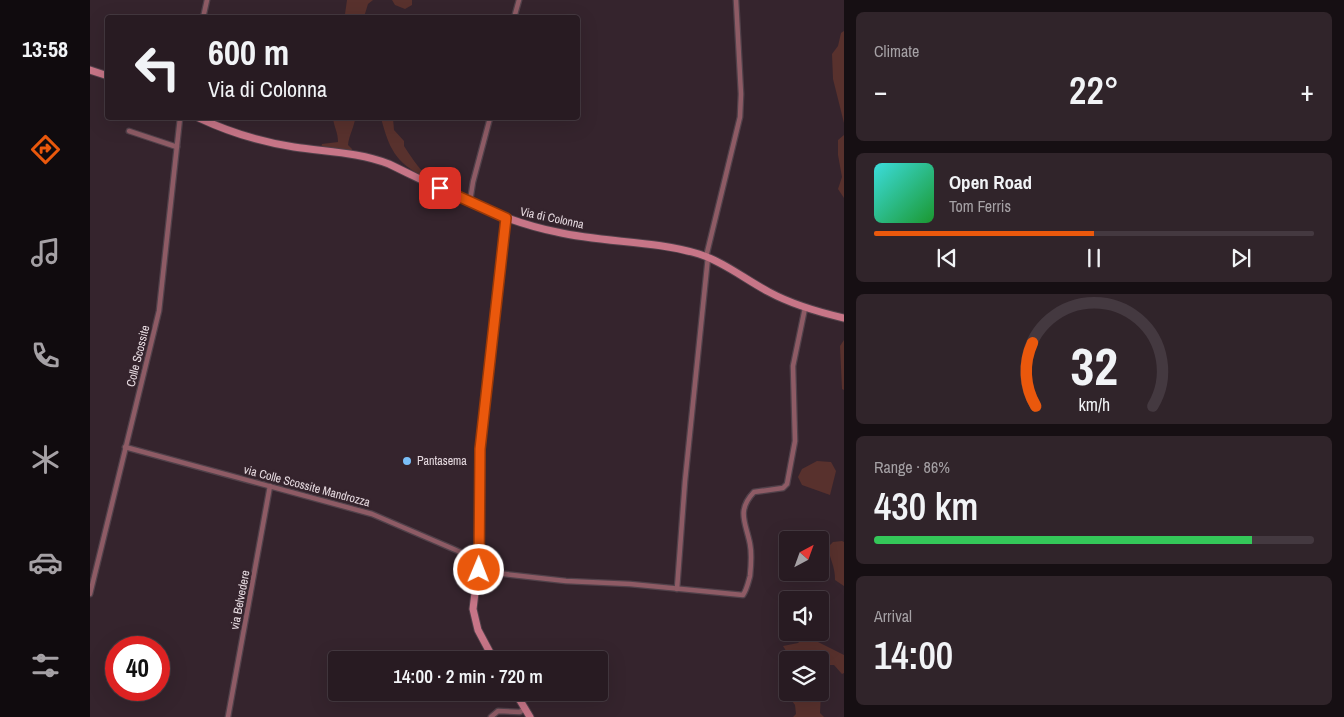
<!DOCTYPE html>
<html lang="en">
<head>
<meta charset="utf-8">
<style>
	body { margin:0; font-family:"Archivo Narrow",sans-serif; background:#30242a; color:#f1f3f6; height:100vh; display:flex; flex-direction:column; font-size:19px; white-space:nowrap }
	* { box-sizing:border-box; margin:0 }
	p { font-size:16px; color:#a5a1a5 }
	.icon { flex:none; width:28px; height:28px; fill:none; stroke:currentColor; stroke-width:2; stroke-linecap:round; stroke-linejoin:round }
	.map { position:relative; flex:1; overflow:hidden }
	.side { display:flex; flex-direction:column; gap:12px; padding:12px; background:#160f13; width:500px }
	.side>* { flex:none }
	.banner { position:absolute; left:15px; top:15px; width:475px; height:105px; border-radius:5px; box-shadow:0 5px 20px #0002,0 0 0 1px #443940; background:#281b22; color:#f1f3f6; overflow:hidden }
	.needle { width:32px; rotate:41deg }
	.controls { position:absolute; left:689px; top:531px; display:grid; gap:10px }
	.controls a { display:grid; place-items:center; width:50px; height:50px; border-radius:5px; background:#281b22; box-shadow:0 5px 20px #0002,0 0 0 1px #443940; font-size:25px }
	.speed { position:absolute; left:15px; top:636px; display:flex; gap:10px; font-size:25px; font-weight:700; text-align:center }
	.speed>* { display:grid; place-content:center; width:65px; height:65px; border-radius:50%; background:#281b22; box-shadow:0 5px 20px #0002,0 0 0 1px #443940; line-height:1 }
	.speed .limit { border:8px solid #d22; background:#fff; color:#111 }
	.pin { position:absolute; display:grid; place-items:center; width:42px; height:42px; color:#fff; margin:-21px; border-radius:10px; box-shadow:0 2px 8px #0006 }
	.me { position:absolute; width:55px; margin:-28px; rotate:1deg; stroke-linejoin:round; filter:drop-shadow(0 0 4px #0008) }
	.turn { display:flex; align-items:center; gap:18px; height:105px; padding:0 20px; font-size:22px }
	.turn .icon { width:65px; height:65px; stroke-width:2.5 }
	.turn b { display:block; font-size:35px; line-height:42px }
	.big { font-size:38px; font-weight:600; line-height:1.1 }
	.side .card { flex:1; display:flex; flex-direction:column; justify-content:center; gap:8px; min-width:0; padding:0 18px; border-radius:8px; background:#30242a }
	.side .dial { align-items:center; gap:0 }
	.dial svg { height:130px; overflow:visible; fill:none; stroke:#443940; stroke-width:7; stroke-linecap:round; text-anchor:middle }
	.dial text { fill:#f1f3f6; stroke:none }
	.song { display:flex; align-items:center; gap:15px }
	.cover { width:60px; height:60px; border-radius:8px; background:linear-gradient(135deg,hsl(180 70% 55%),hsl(130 70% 35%)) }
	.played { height:5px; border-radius:2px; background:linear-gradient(90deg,#ea580c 50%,#443940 50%) }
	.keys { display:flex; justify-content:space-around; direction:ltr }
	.heat { display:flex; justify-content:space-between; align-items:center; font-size:28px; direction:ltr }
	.charge { height:8px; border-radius:4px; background:linear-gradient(90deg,#34c759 86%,#443940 0) }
	.trip { position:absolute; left:238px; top:651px; width:280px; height:50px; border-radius:5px; background:#281b22; box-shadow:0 5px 20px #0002,0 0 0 1px #443940; font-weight:600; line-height:50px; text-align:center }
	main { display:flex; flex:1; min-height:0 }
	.tabs { display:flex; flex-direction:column; width:90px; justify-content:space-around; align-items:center; background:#100b0e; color:#a5a1a5 }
	.tabs .icon { width:35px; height:35px }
	.tabs .current { color:#ea580c }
	.tabs b { font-size:22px; color:#f1f3f6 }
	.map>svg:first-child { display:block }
	.green { fill:#58312d }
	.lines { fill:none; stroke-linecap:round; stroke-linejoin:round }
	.street-casing { stroke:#51414a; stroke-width:7 }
	.secondary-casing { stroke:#51414a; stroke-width:9 }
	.street { stroke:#8e5b65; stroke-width:4.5 }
	.secondary { stroke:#c77587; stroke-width:7 }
	.route-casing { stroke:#983908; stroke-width:12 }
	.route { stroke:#ea580c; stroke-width:9 }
	.poi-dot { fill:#7abff8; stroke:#35242d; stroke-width:2 }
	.labels { text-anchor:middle; stroke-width:5; stroke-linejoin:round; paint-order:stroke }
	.street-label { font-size:12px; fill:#e7dbe1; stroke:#35242d }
	.poi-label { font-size:12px; fill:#e7dbe1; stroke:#35242d; text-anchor:start }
</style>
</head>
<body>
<main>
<nav class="tabs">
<b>13:58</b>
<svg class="icon current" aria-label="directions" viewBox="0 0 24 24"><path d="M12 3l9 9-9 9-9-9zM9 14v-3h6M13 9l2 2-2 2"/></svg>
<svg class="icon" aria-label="music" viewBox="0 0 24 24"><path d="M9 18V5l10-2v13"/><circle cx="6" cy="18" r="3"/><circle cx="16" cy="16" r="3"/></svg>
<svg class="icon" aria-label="phone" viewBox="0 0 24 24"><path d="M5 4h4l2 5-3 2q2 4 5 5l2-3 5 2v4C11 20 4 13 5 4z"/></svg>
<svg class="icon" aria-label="climate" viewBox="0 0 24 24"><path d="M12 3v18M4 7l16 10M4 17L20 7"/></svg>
<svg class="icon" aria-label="car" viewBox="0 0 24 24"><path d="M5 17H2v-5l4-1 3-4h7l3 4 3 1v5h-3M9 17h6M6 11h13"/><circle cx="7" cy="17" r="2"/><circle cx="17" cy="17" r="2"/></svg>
<svg class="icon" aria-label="filters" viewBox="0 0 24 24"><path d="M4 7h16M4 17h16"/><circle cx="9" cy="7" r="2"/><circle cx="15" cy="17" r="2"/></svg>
</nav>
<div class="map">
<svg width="754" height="717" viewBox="0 0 754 717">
	<rect width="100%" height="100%" fill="#35242d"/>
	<g class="green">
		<polygon points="257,0 283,0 278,4 274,17 257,18 255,14"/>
		<polygon points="302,0 322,0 322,5 315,9 305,5"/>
		<polygon points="754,31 754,123 743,79 742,54 748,46 751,33"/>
		<path d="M 243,118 L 265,118 C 265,125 259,135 258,145 L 262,149 L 261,152 L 231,148 L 232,144 L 248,142 C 248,132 244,127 243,118 Z"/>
		<path d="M 291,118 L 303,118 L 304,130 L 314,141 L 314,146 C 319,154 329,169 336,175 L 334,177 C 305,162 299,148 291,118 Z"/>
		<polygon points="754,135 754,198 748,189 752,177 748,155 748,140"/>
		<polygon points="754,340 754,390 752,389 750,346"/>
		<polygon points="727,461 741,462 746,471 740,495 712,485 708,477 712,469"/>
		<path d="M 752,541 L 754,542 L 754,586 L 745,580 C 745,566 740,560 738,547 L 743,542 Z"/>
		<polygon points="713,633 722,633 722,639 754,655 754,673 752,674 744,665 735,665 736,670 730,671 730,660 716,660 715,655 698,654 693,646 708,643 714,637"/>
		<polygon points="730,688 731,693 730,713 734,717 703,717 706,714 705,705 697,694 713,696 715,693 730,692"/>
	</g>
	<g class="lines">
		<g class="street-casing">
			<g id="street">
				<polyline points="113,18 117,0"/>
				<polyline points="424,18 429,0"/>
				<polyline points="39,131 87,147"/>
				<polyline points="380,201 383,182 400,118"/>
				<polyline points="616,257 650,117 651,94 646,0"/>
				<polyline points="35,447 282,514 389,560"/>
				<path d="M 388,571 L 476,581 L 540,584 L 653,595 C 657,589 658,583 660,576 C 661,566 662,554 660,544 C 656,523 646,511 664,492 L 693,488 L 697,484 L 705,441 L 703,366 L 715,308"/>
				<polyline points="587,589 595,481 618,257"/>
				<polyline points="0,594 69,311 90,118"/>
				<polyline points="138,717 180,486"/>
				<polyline points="401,717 408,711 430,712 435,708"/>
			</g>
		</g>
		<g class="secondary-casing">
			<g id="secondary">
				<polyline points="0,70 18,76"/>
				<path d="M 109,118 C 139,132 171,142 204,147 C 236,152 268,152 299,164 C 353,190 407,220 467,232 C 514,243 563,240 609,254 C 634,262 656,280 679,292 C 703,305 728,312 754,318"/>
				<polyline points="404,660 388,630 383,609 389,560 390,467 392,427 416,218"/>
				<polyline points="425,692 440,717"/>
			</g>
		</g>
		<use href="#street" class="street"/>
		<use href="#secondary" class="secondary"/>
	</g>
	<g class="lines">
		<g class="route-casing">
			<polyline id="route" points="350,188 416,218 390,449 389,570"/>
		</g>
		<use href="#route" class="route"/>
	</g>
	<circle class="poi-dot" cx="317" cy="461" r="5"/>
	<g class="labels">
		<g class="street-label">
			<text transform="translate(462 218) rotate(12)" y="4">Via di Colonna</text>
			<text transform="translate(48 356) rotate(-76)" y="4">Colle Scossite</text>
			<text transform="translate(217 486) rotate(15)" y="4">via Colle Scossite Mandrozza</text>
			<text transform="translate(150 600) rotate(-79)" y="4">via Belvedere</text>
		</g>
		<g class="poi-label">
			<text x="327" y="465">Pantasema</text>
		</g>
	</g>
</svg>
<div class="controls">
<a><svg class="needle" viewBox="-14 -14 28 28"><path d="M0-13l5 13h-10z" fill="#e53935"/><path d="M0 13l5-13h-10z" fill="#a5a1a5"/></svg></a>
<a><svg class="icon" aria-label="sound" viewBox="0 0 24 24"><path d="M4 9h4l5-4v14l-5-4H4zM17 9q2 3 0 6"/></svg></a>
<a><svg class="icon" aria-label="layers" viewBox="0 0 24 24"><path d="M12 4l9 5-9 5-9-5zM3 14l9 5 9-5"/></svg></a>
</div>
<div class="speed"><div class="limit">40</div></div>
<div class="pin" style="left:350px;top:188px;background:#d93025"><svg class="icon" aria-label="arrive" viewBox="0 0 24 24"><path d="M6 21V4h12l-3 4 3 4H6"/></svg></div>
<svg class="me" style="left:389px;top:570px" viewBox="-20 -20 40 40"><circle r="17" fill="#ea580c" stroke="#fff" stroke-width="3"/><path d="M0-11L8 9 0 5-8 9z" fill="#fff"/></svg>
<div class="trip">14:00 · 2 min · 720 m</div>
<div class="banner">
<div class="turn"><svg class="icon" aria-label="left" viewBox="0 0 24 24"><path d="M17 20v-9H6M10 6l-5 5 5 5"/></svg><div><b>600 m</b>Via di Colonna</div></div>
</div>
</div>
<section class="side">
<div class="card"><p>Climate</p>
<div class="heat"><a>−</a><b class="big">22°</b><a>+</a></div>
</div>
<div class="card">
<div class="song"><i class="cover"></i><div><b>Open Road</b><p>Tom Ferris</p></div></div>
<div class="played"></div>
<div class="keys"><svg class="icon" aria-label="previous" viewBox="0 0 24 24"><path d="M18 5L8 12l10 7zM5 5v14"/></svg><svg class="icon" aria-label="pause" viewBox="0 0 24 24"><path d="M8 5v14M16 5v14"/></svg><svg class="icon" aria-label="next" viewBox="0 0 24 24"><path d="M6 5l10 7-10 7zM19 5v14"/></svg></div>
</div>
<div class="card dial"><svg viewBox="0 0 100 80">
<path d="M14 69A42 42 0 1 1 86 69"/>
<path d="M14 69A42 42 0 0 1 12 30" stroke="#ea580c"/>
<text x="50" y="56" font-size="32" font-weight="700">32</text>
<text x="50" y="72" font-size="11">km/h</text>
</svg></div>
<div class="card"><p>Range · 86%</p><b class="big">430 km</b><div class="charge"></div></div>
<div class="card"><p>Arrival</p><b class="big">14:00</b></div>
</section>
</main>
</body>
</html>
